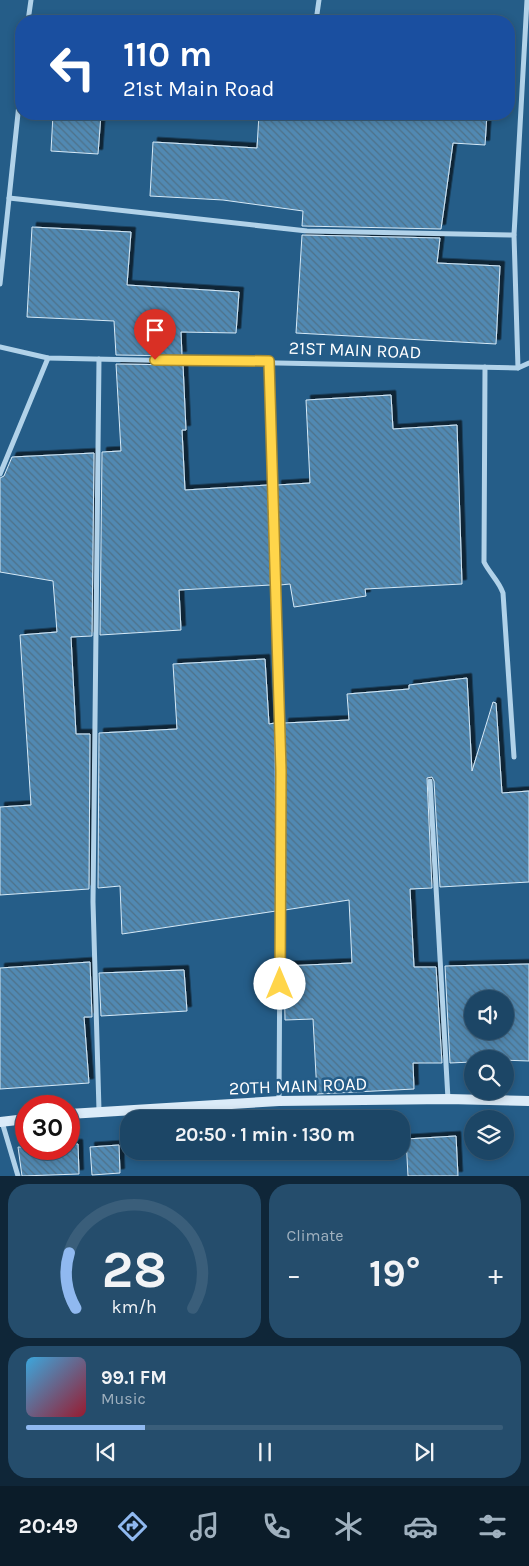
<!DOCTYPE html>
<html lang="en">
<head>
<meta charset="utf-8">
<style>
	body { margin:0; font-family:Karla,sans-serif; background:#254d6c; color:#f1f3f6; height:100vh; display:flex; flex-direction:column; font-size:19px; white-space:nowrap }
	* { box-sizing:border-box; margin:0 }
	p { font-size:16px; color:#a0b1bf }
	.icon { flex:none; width:28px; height:28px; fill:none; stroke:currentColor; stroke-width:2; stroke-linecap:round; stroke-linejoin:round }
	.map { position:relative; height:1176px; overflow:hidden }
	.side { display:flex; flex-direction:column; gap:8px; padding:8px; background:#0f2638; flex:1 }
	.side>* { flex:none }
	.hud { position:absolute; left:15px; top:15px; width:500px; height:105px; border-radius:20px; box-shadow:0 2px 8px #0003,0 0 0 1px #3a5e7a; background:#1a4fa0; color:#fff; overflow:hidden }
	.controls { position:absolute; left:464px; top:990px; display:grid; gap:10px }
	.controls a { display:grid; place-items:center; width:50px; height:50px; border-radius:50%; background:#1c4666; box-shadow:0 2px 8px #0003,0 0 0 1px #3a5e7a; font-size:25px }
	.speed { position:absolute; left:15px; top:1095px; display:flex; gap:10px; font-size:25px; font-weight:700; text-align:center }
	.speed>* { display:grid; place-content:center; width:65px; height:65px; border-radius:50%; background:#1c4666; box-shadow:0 2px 8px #0003,0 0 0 1px #3a5e7a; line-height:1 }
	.speed .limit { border:8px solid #d22; background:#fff; color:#111 }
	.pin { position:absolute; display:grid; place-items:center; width:42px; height:42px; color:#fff; margin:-51px -21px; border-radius:50% 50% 50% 0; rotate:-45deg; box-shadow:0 0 5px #0007 }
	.pin .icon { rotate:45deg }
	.me { position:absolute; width:55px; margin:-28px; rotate:0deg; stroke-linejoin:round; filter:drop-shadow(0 0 4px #0008) }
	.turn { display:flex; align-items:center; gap:18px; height:105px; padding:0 25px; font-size:22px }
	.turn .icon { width:65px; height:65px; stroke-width:2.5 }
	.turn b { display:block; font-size:35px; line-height:42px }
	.big { font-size:38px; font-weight:700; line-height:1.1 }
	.side .tile { flex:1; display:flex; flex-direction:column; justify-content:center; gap:8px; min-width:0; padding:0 18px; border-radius:20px; background:#254d6c }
	.side .dial { align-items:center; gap:0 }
	.dial svg { height:130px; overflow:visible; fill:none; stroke:#3a5e7a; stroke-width:7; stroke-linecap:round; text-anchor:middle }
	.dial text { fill:#f1f3f6; stroke:none }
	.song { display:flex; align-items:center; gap:15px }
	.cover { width:60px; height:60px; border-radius:8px; background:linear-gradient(135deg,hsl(200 70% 55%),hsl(350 70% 35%)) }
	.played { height:5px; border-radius:2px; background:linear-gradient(90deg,#90b9f0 25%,#3a5e7a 25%) }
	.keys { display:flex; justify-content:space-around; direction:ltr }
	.heat { display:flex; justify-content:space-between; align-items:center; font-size:28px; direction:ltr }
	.side .tiles { flex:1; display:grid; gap:8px; grid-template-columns:1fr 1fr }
	.tile:last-child { grid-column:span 2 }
	.trip { position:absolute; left:120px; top:1110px; width:290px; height:50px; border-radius:20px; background:#1c4666; box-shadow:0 2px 8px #0003,0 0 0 1px #3a5e7a; font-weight:700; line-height:50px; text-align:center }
	.tabs { display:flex; height:80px; justify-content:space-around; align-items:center; background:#0b1c29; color:#a0b1bf }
	.tabs .icon { width:35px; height:35px }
	.tabs .selected { color:#90b9f0 }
	.tabs b { font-size:22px; color:#f1f3f6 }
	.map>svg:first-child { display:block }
	.building { fill:url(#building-back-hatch); stroke:#d5e9f7; fill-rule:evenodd; filter:url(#shadow) }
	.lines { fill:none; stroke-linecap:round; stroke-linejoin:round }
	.street { stroke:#b1d2e9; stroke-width:5 }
	.secondary { stroke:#dbebf8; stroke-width:10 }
	.route-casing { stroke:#a68a30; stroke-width:12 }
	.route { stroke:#ffd54a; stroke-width:9 }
	.labels { text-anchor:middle; stroke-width:5; stroke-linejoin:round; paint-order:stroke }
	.street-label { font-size:18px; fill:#fff; stroke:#255d88 }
</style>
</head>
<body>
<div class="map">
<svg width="529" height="1176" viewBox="0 0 529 1176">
	<defs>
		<pattern id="building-back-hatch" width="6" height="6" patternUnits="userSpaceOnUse" patternTransform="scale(1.25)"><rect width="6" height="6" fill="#5189b2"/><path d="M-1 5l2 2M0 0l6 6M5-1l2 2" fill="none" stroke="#4f7189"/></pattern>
		<filter id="shadow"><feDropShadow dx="4.5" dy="-4.5" stdDeviation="0" flood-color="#0009"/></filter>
	</defs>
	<rect width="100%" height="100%" fill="#255d88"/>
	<g class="building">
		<polygon points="53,114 101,114 98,154 51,151"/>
		<polygon points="259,114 487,114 485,145 453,143 441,229 302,226 303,211 223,200 150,196 153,142 257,148"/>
		<polygon points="32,227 131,232 127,285 239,292 236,333 181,332 182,356 116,355 114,321 27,317"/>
		<polygon points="302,235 440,238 437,263 500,266 496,344 296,333"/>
		<polygon points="116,364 183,365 186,430 182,430 185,490 268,485 271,585 179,590 181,630 100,635 102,452 121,451"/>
		<polygon points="391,395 393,429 457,425 462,584 365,589 366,596 294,607 290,584 280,585 277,485 310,483 306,400"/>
		<polygon points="94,453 92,636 71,637 76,734 90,734 89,889 0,895 0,807 31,805 20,635 57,632 53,581 0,572 0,478 4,476 12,457"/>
		<polygon points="265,659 269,724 275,723 276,911 122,934 120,886 98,888 99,733 177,729 173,664"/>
		<polygon points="467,678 472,771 493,702 496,703 502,793 529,791 529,882 440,887 434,781 432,777 427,778 432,888 410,889 414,967 436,967 442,1063 413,1063 414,1089 317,1094 313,1019 285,1020 284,966 352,963 349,900 285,910 284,723 349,720 347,694 409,689 409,685"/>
		<polygon points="90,962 92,1017 84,1017 89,1083 0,1089 0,968"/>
		<path d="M 529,964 L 529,1061 L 472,1059 L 472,1062 L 450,1063 L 445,966 ZM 472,999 L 505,999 L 505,1031 L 472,1031 Z"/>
		<polygon points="184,970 187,1011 101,1016 99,973"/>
		<polygon points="456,1136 458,1176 408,1176 406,1139"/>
		<polygon points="69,1144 78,1144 79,1174 22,1176 18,1147 69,1149"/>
		<polygon points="119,1145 120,1173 92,1175 90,1147"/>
	</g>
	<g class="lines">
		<g class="street">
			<polyline points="28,21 31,0"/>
			<polyline points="316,21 319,0"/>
			<polyline points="9,198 307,231 514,235"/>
			<polyline points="0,284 21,85"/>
			<polyline points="0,347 48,358 518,368 529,363"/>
			<polyline points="99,359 93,902 99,1110"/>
			<polyline points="269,361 281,771 279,1101"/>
			<path d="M 485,367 L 484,562 C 490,574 499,581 503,593 L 514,757"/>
			<polyline points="518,368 514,235 527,0"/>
			<polyline points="0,474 48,358"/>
			<polyline points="430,781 448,1099"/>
			<polyline points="2,1122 18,1176"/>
		</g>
		<g class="secondary">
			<polyline points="69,1114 279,1101 448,1099 529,1101"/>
			<polyline points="0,1122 26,1119"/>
		</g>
	</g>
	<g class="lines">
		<g class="route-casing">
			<polyline id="route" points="155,360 269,361 281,771 280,984"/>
		</g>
		<use href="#route" class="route"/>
	</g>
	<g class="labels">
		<g class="street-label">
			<text transform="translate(355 350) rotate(2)" y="6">21ST MAIN ROAD</text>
			<text transform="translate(298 1086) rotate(-2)" y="6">20TH MAIN ROAD</text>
		</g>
	</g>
</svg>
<div class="controls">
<a><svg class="icon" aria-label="sound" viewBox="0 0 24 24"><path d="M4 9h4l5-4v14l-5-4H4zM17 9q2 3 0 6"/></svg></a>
<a><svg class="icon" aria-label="search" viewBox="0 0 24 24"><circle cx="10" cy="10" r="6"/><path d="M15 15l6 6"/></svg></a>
<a><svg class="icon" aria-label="layers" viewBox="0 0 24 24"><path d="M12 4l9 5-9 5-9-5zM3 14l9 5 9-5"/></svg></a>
</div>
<div class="speed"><div class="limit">30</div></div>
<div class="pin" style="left:155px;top:360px;background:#d93025"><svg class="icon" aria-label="arrive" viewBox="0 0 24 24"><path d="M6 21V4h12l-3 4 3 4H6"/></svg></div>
<svg class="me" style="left:280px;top:984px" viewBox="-20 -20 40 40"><circle r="19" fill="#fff"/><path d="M0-13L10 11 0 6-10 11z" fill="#ffd54a"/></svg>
<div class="trip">20:50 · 1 min · 130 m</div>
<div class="hud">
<div class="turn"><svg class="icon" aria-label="left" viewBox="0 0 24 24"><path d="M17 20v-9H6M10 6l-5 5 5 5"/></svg><div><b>110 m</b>21st Main Road</div></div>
</div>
</div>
<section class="side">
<div class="tiles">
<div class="tile dial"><svg viewBox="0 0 100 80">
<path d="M14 69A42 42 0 1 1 86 69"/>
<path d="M14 69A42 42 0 0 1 10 35" stroke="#90b9f0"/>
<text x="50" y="56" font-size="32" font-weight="700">28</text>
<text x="50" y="72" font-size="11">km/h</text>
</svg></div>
<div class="tile"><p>Climate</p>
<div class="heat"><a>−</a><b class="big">19°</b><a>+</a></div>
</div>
<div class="tile">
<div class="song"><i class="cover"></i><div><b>99.1 FM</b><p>Music</p></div></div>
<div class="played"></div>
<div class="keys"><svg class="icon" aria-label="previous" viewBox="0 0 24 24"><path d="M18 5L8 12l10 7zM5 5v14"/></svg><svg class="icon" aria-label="pause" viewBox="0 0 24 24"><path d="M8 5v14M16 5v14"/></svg><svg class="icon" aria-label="next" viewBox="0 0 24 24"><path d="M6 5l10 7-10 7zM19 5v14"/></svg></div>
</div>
</div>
</section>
<nav class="tabs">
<b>20:49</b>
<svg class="icon selected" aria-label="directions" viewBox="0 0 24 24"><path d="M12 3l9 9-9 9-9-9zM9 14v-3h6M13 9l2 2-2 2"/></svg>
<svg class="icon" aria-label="music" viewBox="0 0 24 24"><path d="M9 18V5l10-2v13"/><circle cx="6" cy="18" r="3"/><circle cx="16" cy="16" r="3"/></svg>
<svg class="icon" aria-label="phone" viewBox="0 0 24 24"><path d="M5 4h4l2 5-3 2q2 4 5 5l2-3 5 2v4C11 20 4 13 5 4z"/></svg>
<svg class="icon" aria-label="climate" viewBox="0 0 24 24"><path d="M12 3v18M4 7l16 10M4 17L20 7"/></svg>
<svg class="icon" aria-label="car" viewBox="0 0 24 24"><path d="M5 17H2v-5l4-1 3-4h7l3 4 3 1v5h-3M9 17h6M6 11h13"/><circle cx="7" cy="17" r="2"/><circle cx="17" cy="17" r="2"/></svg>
<svg class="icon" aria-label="filters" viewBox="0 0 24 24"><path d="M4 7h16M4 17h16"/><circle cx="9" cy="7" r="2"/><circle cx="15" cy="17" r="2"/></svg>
</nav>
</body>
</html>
